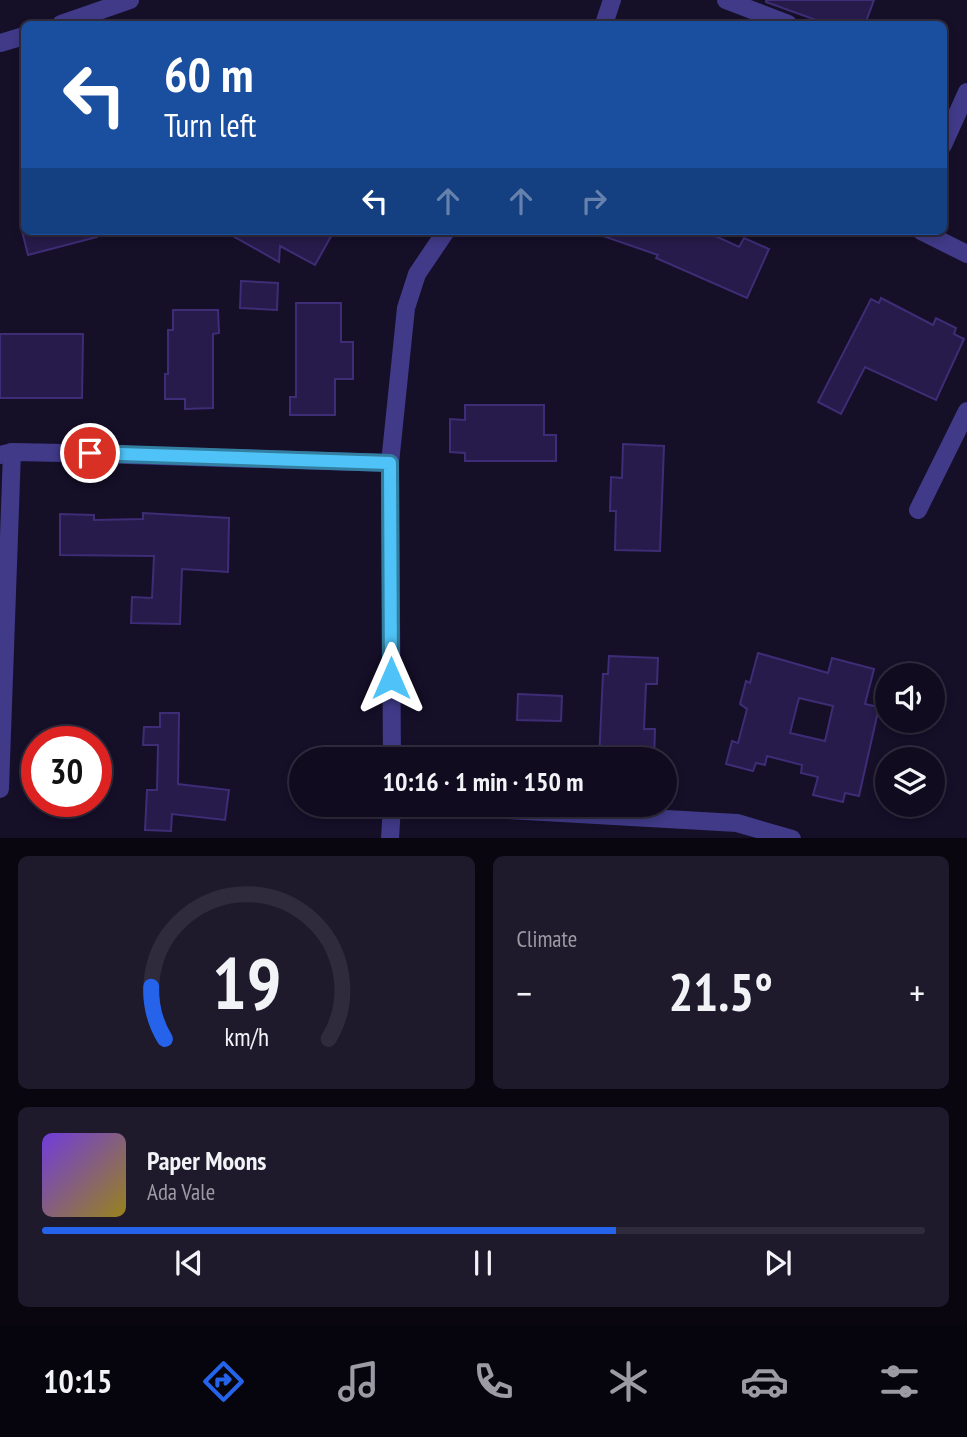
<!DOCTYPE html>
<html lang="en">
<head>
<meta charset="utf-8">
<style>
	body { margin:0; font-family:"PT Sans Narrow",sans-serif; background:#1e192b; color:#f1f3f6; height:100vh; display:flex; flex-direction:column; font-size:26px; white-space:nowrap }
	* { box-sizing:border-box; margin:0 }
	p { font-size:23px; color:#9c9ba4 }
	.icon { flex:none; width:38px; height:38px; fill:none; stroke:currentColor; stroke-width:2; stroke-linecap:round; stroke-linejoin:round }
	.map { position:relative; height:838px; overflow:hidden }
	.side { display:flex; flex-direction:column; gap:18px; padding:18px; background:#090610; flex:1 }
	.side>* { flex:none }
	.top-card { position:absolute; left:21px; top:21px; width:926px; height:214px; border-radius:10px; box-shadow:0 4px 10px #0003,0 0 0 2px #302b3c; background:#1a4fa0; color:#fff; overflow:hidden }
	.tools { position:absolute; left:875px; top:663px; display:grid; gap:14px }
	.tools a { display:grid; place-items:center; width:70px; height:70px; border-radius:50%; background:#100b1e; box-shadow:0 4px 10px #0003,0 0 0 2px #302b3c; font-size:35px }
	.speed { position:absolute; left:21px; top:726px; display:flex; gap:14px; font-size:35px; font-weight:700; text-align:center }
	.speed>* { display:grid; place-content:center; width:91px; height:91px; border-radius:50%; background:#100b1e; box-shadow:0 4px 10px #0003,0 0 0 2px #302b3c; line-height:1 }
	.speed .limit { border:10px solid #d22; background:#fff; color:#111 }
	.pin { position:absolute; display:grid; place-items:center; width:60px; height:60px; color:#fff; margin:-30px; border:4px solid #fff; border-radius:50%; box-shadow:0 2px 7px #0007 }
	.me { position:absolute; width:77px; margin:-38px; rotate:0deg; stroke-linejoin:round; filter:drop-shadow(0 0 5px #0008) }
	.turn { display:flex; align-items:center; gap:24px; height:147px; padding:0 28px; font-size:32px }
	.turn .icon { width:91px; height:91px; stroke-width:2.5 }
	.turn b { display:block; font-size:49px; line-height:60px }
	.lanes { display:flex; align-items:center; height:66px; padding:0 28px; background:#0003; justify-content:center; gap:35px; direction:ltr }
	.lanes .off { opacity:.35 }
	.big { font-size:52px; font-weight:800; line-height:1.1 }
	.side .widget { flex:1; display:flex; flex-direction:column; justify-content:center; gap:10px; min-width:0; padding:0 24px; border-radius:10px; background:#1e192b }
	.side .dial { align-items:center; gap:0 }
	.dial svg { height:182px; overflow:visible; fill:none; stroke:#302b3c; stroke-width:7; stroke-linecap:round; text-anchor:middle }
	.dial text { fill:#f1f3f6; stroke:none }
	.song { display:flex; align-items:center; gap:21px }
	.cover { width:84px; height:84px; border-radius:10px; background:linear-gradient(135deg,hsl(260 70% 55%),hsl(50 70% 35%)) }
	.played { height:7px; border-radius:4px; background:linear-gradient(90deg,#2563eb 65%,#302b3c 65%) }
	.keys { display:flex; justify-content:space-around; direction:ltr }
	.heat { display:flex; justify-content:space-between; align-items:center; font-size:38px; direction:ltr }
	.side .tiles { flex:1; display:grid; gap:18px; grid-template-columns:1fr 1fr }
	.widget:last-child { grid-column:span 2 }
	.trip { position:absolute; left:289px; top:747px; width:388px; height:70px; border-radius:35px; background:#100b1e; box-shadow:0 4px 10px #0003,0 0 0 2px #302b3c; font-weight:800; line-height:70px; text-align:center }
	.tab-bar { display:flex; height:112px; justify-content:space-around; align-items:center; background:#06040c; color:#9c9ba4 }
	.tab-bar .icon { width:49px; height:49px }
	.tab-bar .active { color:#2563eb }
	.tab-bar b { font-size:32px; color:#f1f3f6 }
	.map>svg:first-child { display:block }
	.building { fill:#261b4a; stroke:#3e2d76; stroke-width:2; fill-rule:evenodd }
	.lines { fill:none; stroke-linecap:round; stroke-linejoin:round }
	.minor { stroke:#403a88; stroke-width:18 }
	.route-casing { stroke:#337fa1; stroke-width:18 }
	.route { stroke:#4fc3f7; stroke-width:12 }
</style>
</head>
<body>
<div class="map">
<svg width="967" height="839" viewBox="0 0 967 839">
	<rect width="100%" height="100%" fill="#150f28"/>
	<g class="building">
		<polygon points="766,0 874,0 865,24 827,24 766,2"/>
		<polygon points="22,231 96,231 97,237 28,255"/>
		<polygon points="224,231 334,231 315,265 280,246 279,262"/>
		<polygon points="598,231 705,231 739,247 744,238 769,249 747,298 656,258 658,255 597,234"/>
		<polygon points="241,281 278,283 277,310 240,308"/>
		<polygon points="881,298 933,325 936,318 956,328 954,334 964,339 936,400 865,367 841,414 818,402 871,299 879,303"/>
		<polygon points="296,303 341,303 341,342 353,342 353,379 335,379 335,415 290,415 290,397 296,397"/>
		<polygon points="173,310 218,310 219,333 213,334 213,408 185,409 185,399 165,399 165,374 168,374 168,330 173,330"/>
		<polygon points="0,334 83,334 82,398 0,398"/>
		<polygon points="465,405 544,405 544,435 556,435 556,461 465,461 465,453 450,452 450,419 465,420"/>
		<polygon points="623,444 664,446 660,551 615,550 616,511 610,511 611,477 622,478"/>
		<polygon points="143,513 229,518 228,572 182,569 180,624 131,623 132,597 152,598 154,556 60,555 60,514 94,515 94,520 143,519"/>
		<path d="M 758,653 L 828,673 L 832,658 L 874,669 L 865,704 L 879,707 L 859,796 L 845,793 L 843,802 L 813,795 L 818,777 L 801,773 L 802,765 L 767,756 L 765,765 L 756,763 L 753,771 L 726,764 L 732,741 L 738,743 L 747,709 L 740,704 L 746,681 L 750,683 ZM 799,698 L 833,706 L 825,741 L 790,733 Z"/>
		<polygon points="609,656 658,658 657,684 646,684 644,729 655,729 654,760 599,760 603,674 608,674"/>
		<polygon points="518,694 562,696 561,721 517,720"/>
		<polygon points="160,713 179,713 178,784 229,790 225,820 172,814 171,831 145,830 147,790 157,790 158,745 143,745 144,727 160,727"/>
	</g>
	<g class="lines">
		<g class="minor">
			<polyline points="726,0 788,24"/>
			<polyline points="61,24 130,0"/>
			<polyline points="604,24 612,0"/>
			<polyline points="0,43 24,36"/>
			<polyline points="943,145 967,92"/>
			<polyline points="921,231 967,254"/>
			<polyline points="0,455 12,452 63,453 390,463"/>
			<polyline points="918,510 967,411"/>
			<polyline points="392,760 390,463 406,308 417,274 446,231"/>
			<polyline points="0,789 12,452"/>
			<polyline points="422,805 737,823 792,839"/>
			<polyline points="390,839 392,805"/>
		</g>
	</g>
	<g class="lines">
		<g class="route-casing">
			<polyline id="route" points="90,453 390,463 391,678"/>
		</g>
		<use href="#route" class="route"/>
	</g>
</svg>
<div class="tools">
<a><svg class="icon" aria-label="sound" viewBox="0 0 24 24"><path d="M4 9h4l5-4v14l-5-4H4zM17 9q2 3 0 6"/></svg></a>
<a><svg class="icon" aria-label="layers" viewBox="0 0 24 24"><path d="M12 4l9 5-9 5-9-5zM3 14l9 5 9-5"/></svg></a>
</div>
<div class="speed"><div class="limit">30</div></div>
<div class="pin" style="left:90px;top:453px;background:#d93025"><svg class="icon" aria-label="arrive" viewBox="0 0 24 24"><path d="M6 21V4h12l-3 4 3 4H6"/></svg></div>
<svg class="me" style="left:391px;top:678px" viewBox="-20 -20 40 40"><path d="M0-17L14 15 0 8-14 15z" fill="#4fc3f7" stroke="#fff" stroke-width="4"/></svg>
<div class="trip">10:16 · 1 min · 150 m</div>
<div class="top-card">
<div class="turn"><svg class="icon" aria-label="left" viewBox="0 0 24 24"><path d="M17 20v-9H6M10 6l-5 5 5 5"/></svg><div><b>60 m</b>Turn left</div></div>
<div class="lanes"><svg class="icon" aria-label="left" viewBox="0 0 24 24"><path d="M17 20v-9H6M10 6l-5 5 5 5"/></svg><svg class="icon off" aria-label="ahead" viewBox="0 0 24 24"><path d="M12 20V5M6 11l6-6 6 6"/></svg><svg class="icon off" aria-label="ahead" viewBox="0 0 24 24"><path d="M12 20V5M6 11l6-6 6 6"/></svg><svg class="icon off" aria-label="right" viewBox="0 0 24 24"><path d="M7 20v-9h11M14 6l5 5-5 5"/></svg></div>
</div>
</div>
<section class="side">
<div class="tiles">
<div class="widget dial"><svg viewBox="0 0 100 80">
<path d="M14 69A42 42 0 1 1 86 69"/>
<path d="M14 69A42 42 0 0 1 8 46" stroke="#2563eb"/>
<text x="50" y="56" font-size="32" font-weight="700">19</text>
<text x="50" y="72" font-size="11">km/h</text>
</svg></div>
<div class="widget"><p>Climate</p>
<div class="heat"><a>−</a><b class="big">21.5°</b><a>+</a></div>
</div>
<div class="widget">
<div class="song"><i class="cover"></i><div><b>Paper Moons</b><p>Ada Vale</p></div></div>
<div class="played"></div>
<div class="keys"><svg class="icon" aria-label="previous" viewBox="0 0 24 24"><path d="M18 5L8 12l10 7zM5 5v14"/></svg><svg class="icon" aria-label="pause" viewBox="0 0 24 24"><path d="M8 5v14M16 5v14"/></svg><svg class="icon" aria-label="next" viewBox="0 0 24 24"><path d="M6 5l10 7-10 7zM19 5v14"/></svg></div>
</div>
</div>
</section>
<nav class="tab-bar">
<b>10:15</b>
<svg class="icon active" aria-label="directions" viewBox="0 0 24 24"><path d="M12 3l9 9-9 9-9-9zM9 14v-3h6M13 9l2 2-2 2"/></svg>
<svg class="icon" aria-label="music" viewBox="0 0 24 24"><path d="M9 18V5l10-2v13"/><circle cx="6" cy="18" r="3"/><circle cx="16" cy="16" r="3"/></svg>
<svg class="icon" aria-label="phone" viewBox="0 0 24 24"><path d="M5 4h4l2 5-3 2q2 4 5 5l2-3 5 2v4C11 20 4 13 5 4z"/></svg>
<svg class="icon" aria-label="climate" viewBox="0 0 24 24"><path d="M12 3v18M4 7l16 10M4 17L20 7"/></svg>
<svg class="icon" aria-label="car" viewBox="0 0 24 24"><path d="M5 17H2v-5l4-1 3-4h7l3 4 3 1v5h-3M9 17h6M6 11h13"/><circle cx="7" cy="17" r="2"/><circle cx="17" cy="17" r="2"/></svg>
<svg class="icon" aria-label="filters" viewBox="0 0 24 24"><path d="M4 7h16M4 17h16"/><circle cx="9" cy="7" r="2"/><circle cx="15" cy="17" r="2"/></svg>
</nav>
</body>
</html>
